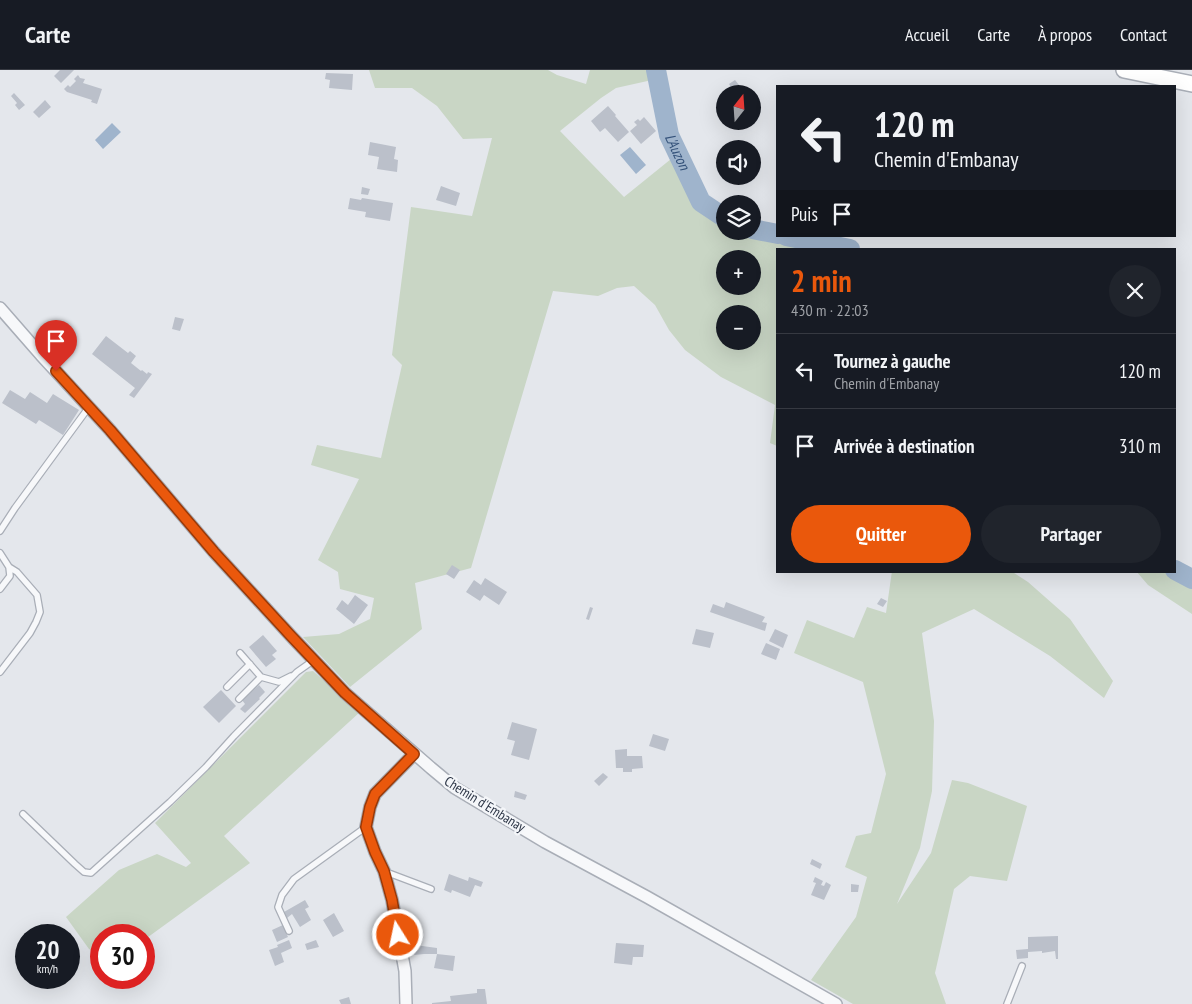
<!DOCTYPE html>
<html lang="fr">
<head>
<meta charset="utf-8">
<style>
	body { margin:0; font-family:"PT Sans Narrow",sans-serif; background:#20242c; color:#f1f3f6; height:100vh; display:flex; flex-direction:column; font-size:19px; white-space:nowrap }
	* { box-sizing:border-box; margin:0 }
	p { font-size:16px; color:#9ea1a6 }
	.icon { flex:none; width:28px; height:28px; fill:none; stroke:currentColor; stroke-width:2; stroke-linecap:round; stroke-linejoin:round }
	.map { position:relative; flex:1; overflow:hidden }
	.panel { position:absolute; left:776px; top:178px; width:400px; height:325px; display:flex; flex-direction:column; background:#171b24; border-radius:0px; box-shadow:0 5px 20px #0002 }
	.panel>* { flex:none }
	.guide { position:absolute; left:776px; top:15px; width:400px; height:152px; border-radius:0px; box-shadow:0 5px 20px #0002; background:#171b24; color:#f1f3f6; overflow:hidden }
	.needle { width:32px; rotate:17deg }
	.fabs { position:absolute; left:716px; top:15px; display:grid; gap:10px }
	.fabs a { display:grid; place-items:center; width:45px; height:45px; border-radius:50%; background:#171b24; box-shadow:0 5px 20px #0002; font-size:25px }
	.speed { position:absolute; left:15px; top:854px; display:flex; gap:10px; font-size:25px; font-weight:700; text-align:center }
	.speed>* { display:grid; place-content:center; width:65px; height:65px; border-radius:50%; background:#171b24; box-shadow:0 5px 20px #0002; line-height:1 }
	.speed small { font-size:12px; font-weight:400 }
	.speed .limit { border:8px solid #d22; background:#fff; color:#111 }
	.pin { position:absolute; display:grid; place-items:center; width:42px; height:42px; color:#fff; margin:-51px -21px; border-radius:50% 50% 50% 0; rotate:-45deg; box-shadow:0 0 5px #0007 }
	.pin .icon { rotate:45deg }
	.me { position:absolute; width:55px; margin:-28px; rotate:350deg; stroke-linejoin:round; filter:drop-shadow(0 0 4px #0008) }
	.turn { display:flex; align-items:center; gap:18px; height:105px; padding:0 15px; font-size:22px }
	.turn .icon { width:65px; height:65px; stroke-width:2.5 }
	.turn b { display:block; font-size:35px; line-height:42px }
	.then { display:flex; align-items:center; height:48px; padding:0 15px; background:#0003; gap:10px; font-size:19px }
	.round { display:grid; place-items:center; flex:none; width:52px; height:52px; border-radius:26px; background:#20242c }
	.head { display:flex; align-items:center; justify-content:space-between; height:85px; padding:0 15px }
	h1 { font-size:30px; font-weight:800; line-height:38px; color:#ea580c }
	.action { display:flex; gap:10px; margin-top:auto; padding:10px 15px }
	.action a { flex:1; height:58px; border-radius:30px; background:#ea580c; color:#fff; font-size:20px; font-weight:800; line-height:58px; text-align:center }
	.action a+a { background:#20242c; color:#f1f3f6 }
	ul { padding:0; list-style:none }
	li { display:flex; align-items:center; gap:15px; height:75px; padding:0 15px; border-top:1px solid #363941 }
	li div { flex:1 }
	li b { display:block; font-size:19px }
	li em { font-style:normal }
	header { display:flex; align-items:center; gap:30px; box-sizing:border-box; height:70px; padding:0 25px; background:#171b24; border-bottom:1px solid #363941 }
	header strong { font-size:24px }
	nav { display:flex; gap:28px; margin-inline-start:auto; font-size:18px }
	.map>svg:first-child { display:block }
	.green { fill:#c9d6c5; fill-rule:evenodd }
	.water { fill:#9fb4cc }
	.lines { fill:none; stroke-linecap:round; stroke-linejoin:round }
	.river { stroke:#9fb4cc; stroke-width:20 }
	.building { fill:#bbc0ca }
	.lane-casing { stroke:#a9aeb7; stroke-width:8 }
	.street-casing { stroke:#a9aeb7; stroke-width:14 }
	.secondary-casing { stroke:#a9aeb7; stroke-width:18 }
	.lane { stroke:#f7f8fa; stroke-width:5.5 }
	.street { stroke:#f7f8fa; stroke-width:11 }
	.secondary { stroke:#fff; stroke-width:15 }
	.route-casing { stroke:#983908; stroke-width:12 }
	.route { stroke:#ea580c; stroke-width:9 }
	.labels { text-anchor:middle; stroke-width:4.5; stroke-linejoin:round; paint-order:stroke }
	.street-label { font-size:14px; fill:#2b3445; stroke:#f4f6f9 }
	.water-label { font-size:15px; font-style:italic; fill:#34527a; stroke:#f4f6f9 }
</style>
</head>
<body>
<header>
<strong>Carte</strong>
<nav><a>Accueil</a><a>Carte</a><a>À propos</a><a>Contact</a></nav>
</header>
<div class="map">
<svg width="1192" height="934" viewBox="0 0 1192 934">
	<rect width="100%" height="100%" fill="#e4e7ec"/>
	<path class="green" d="M369,0h179l9,5 29,9 4,-14h61l1,2v8l-36,8 -15,10 -41,33 64,66 47,-38 27,48 27,17v7h14l87,18h-48l-1,197 -7,-3 5,-38 -54,-28 -36,-27 -16,-20 -14,-25 -21,-19 -17,2 -19,8 -45,-5 -82,277 -56,15 7,46 -72,58 -47,-50 36,-3 31,-15 4,-21 -34,-9 -2,-17 -20,-12 41,-81 -48,-14 6,-20 64,13 21,-93 -10,-10 19,-148 61,9 20,-78 -29,1 -26,-33 -25,-18h-37zM725,189h27v27h-27zM725,244h27v27h-27z
		M892,501h119l17,11 42,37 43,62 -9,17 -54,-42 -76,-47 -52,24 12,88 -2,70 -12,57 -23,56 34,-51 21,-73 16,3 59,23 -20,75 -37,-5 -16,13 -19,84 11,31h-93l-42,-24 45,-63 11,-40 -22,-10 11,-31 15,-3 15,-59 -23,-92 -69,-29 13,-33 47,18 13,-31 19,6z
		M1136,501h32l24,14v29l-44,-29z
		M313,601l47,41 -136,124 26,27 -106,77v-5h-43v20l-12,-6 -23,-32 53,-47 38,-16 29,13 5,-4 -36,-40 151,-151z"/>
	<path class="water" d="M112,53l9,9 -18,17 -8,-9z
		M630,77l16,18 -10,9 -16,-19z"/>
	<g class="lines">
		<g class="river">
			<path id="s1" d="M656,0l13,65 32,67 24,16"/>
			<path d="M752,159l26,5"/>
			<path d="M786,166l64,13"/>
			<path d="M1175,500l17,9"/>
		</g>
	</g>
	<path class="building" d="M60,0h14l-13,13 -7,-7z
		M326,3l27,1 -1,16 -23,-2 1,-8 -5,-1z
		M78,5l2,3 5,1 -2,4 19,6 -5,15 -6,-2 1,-2 -25,-8 -3,-3 4,-4 2,2 6,-6 -2,-2z
		M735,10l8,10 -2,1 1,3h-17v10l-6,-8 12,-9 -2,-3z
		M14,23l11,12 -6,5 -4,-5 2,-2 -6,-7z
		M45,30l6,7 -12,11 -6,-6z
		M608,36l8,9 -1,1 14,16 -11,10 -13,-14 -5,4 -9,-11z
		M644,47l12,14 -15,13 -11,-13 7,-6 -3,-3 4,-3 2,2z
		M370,72l26,5 -2,12 4,1 -1,12 -20,-3 2,-12 -11,-2z
		M441,116l19,7 -4,13 -20,-6z
		M362,117l8,2 -2,6 -7,-1z
		M350,128l11,2 1,-2 31,5 -3,18 -25,-4 1,-5 -18,-3z
		M175,247l9,2 -4,12 -8,-2z
		M106,266l22,17 2,-2 6,5 -5,7 10,8 1,-1 5,4 1,-2 4,2 -18,24 -5,-3 6,-7 -43,-34z
		M10,320l15,9 5,-7 17,11 6,-9 26,16 -16,25 -24,-15 -3,4 -34,-21z
		M452,495l8,5 -6,9 -8,-5z
		M485,508l22,14 -8,13 -15,-10 -4,6 -14,-9 8,-12 7,5z
		M355,525l13,10 -14,19 -18,-15 6,-9 6,5z
		M881,528l6,3 -4,6 -6,-3z
		M726,532l39,15 -3,5 5,1 -2,8 -55,-19 3,-8 11,4z
		M590,537l3,1 -4,12 -3,-1z
		M696,559l18,4 -4,15 -18,-4z
		M775,559l13,6 -5,13 -14,-7z
		M263,565l14,16 -5,4 4,4 -10,8 -17,-20z
		M766,573l14,6 -4,11 -15,-6z
		M259,615l6,7 -6,6 1,1 -15,14 -5,-4 5,-5 -3,-4z
		M221,620l15,16 -17,17 -16,-16z
		M512,652l25,7 -8,31 -18,-5 4,-14 -8,-2z
		M653,664l16,5 -4,12 -16,-5z
		M627,679v7h15l1,12 -11,1v3h-9v-4h-7l-1,-18z
		M603,703l5,4 -9,9 -5,-5z
		M515,721l12,4 -2,5 -11,-3z
		M812,789l10,5 -2,5 -10,-5z
		M449,804l19,7 1,-4 14,5 -2,5 -6,-2 -5,12 -18,-7 -1,3 -7,-3z
		M815,807l8,4 -2,4 3,1 2,-4 5,3 -7,15 -13,-5 5,-12 -3,-1z
		M851,814l8,1 -1,7h-7z
		M305,830l4,7 -4,2 6,11 -11,7 -8,-13 -5,4 -3,-6z
		M334,843l10,18 -11,6 -10,-17z
		M283,855l5,12 -11,5 -5,-12z
		M1058,866v23h-2l-1,-8 -13,2v-2l-14,1v6l-11,1 -1,-9 12,-1v-12z
		M289,870l3,8 -11,5 3,9 -9,4 -6,-16 9,-3 -1,-2z
		M316,870l3,7 -12,3 -2,-6z
		M616,873l28,2 -1,12h-10l-1,8 -18,-2z
		M415,875l22,3v6h-13l-10,1z
		M437,884l18,2 -2,15 -19,-3z
		M477,919h8l2,15h-55v-1l19,-2 -1,-5 27,-3z
		M349,927l2,7h-10l-2,-4z"/>
	<g class="lines">
		<defs>
			<path id="lane" d="M0,461l15,-23 74,-101
				M0,483l9,14 1,9 -10,13
				M240,583l21,24 18,5 12,-6
				M0,602l30,-39 6,-11 4,-10 -3,-17 -20,-23 -8,-5
				M227,617l23,-23
				M239,629l22,-22
				M23,744l52,50 9,8 7,1 79,-71 36,-35 28,-31 63,-64 17,-12
				M386,802l45,17
				M289,861l-11,-24 4,-12 12,-16 72,-52
				M1007,934l15,-38"/>
			<path id="street" d="M0,238l41,47 69,75 104,122 77,84 54,57 86,75 24,20 90,54 102,55 189,107
				M406,934l-1,-33 -13,-71 -8,-29 -9,-19 -9,-25 4,-20 5,-13 39,-40"/>
			<path id="secondary" d="M1124,0l68,14"/>
		</defs>
		<use href="#lane" class="lane-casing"/>
		<use href="#street" class="street-casing"/>
		<use href="#secondary" class="secondary-casing"/>
		<use href="#lane" class="lane"/>
		<use href="#street" class="street"/>
		<use href="#secondary" class="secondary"/>
	</g>
	<g class="lines">
		<defs>
			<path id="route" d="M56,301l54,59 104,122 77,84 54,57 69,61 -39,40 -5,13 -4,20 9,25 9,19 8,29 6,35"/>
		</defs>
		<use href="#route" class="route-casing"/>
		<use href="#route" class="route"/>
	</g>
	<g class="labels">
		<g class="street-label">
			<text transform="translate(485 734) rotate(32)" y="5">Chemin d'Embanay</text>
		</g>
		<g class="water-label">
			<text dy="5" stroke="none"><textPath href="#s1" startOffset="85">L'Auzon</textPath></text>
		</g>
	</g>
</svg>
<div class="fabs">
<a><svg class="needle" viewBox="-14 -14 28 28"><path d="M0-13l5 13h-10z" fill="#e53935"/><path d="M0 13l5-13h-10z" fill="#9ea1a6"/></svg></a>
<a><svg class="icon" aria-label="sound" viewBox="0 0 24 24"><path d="M4 9h4l5-4v14l-5-4H4zM17 9q2 3 0 6"/></svg></a>
<a><svg class="icon" aria-label="layers" viewBox="0 0 24 24"><path d="M12 4l9 5-9 5-9-5zM3 14l9 5 9-5"/></svg></a>
<a>+</a>
<a>−</a>
</div>
<div class="speed"><div>20<small>km/h</small></div><div class="limit">30</div></div>
<div class="pin" style="left:56px;top:301px;background:#d93025"><svg class="icon" aria-label="arrive" viewBox="0 0 24 24"><path d="M6 21V4h12l-3 4 3 4H6"/></svg></div>
<svg class="me" style="left:398px;top:865px" viewBox="-20 -20 40 40"><circle r="17" fill="#ea580c" stroke="#fff" stroke-width="3"/><path d="M0-11L8 9 0 5-8 9z" fill="#fff"/></svg>
<div class="guide">
<div class="turn"><svg class="icon" aria-label="left" viewBox="0 0 24 24"><path d="M17 20v-9H6M10 6l-5 5 5 5"/></svg><div><b>120 m</b>Chemin d'Embanay</div></div>
<div class="then">Puis<svg class="icon" aria-label="arrive" viewBox="0 0 24 24"><path d="M6 21V4h12l-3 4 3 4H6"/></svg></div>
</div>
<section class="panel">
<div class="head"><div><h1>2 min</h1><p>430 m · 22:03</p></div><a class="round"><svg class="icon" aria-label="close" viewBox="0 0 24 24"><path d="M6 6l12 12M18 6L6 18"/></svg></a></div>
<ul>
<li><svg class="icon" aria-label="left" viewBox="0 0 24 24"><path d="M17 20v-9H6M10 6l-5 5 5 5"/></svg><div><b>Tournez à gauche</b><p>Chemin d'Embanay</p></div><em>120 m</em></li>
<li><svg class="icon" aria-label="arrive" viewBox="0 0 24 24"><path d="M6 21V4h12l-3 4 3 4H6"/></svg><div><b>Arrivée à destination</b></div><em>310 m</em></li>
</ul>
<div class="action"><a>Quitter</a><a>Partager</a></div>
</section>
</div>
</body>
</html>
